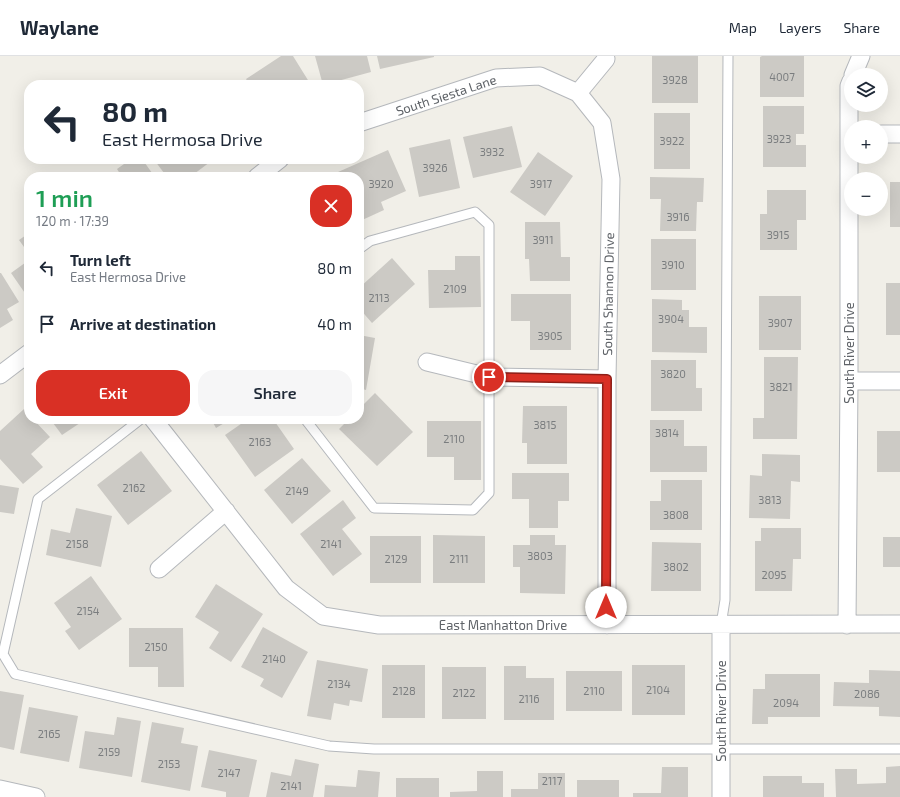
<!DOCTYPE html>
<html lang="en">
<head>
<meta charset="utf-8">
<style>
	body { margin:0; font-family:"Exo 2",sans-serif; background:#f6f6f7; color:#1f2937; height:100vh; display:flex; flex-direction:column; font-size:15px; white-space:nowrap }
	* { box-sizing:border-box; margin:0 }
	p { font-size:13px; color:#747a83 }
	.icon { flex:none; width:22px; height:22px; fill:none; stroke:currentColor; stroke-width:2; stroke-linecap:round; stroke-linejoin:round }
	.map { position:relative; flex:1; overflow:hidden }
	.details { position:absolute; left:24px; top:116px; width:340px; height:252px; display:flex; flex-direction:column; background:#fff; border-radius:16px; box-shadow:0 4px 16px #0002 }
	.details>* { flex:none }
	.guide { position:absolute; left:24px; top:24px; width:340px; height:84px; border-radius:16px; box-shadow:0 4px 16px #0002; background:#fff; color:#1f2937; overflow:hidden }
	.buttons { position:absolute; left:844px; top:12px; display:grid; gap:8px }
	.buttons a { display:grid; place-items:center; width:44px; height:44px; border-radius:50%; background:#fff; box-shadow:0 4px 16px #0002; font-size:20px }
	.pin { position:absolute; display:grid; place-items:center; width:34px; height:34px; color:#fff; margin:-17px; border:2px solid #fff; border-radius:50%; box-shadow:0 1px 4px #0007 }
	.me { position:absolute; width:44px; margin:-22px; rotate:0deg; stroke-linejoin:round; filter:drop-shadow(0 0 3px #0008) }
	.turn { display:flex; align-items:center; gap:14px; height:84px; padding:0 12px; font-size:18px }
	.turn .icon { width:52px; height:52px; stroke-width:2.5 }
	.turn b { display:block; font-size:28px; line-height:34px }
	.round { display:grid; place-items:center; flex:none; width:42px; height:42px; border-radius:16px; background:#f6f6f7 }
	.summary { display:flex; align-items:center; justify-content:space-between; height:68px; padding:0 12px }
	h1 { font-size:24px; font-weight:600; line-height:30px; color:#1e9e55 }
	.cta { display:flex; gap:8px; margin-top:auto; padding:8px 12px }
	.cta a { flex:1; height:46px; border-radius:16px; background:#d93025; color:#fff; font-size:16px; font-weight:600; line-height:46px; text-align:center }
	.cta a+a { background:#f6f6f7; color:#1f2937 }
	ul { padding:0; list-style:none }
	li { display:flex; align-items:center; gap:12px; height:56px; padding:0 12px }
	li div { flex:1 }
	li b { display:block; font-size:15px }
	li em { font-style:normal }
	header { display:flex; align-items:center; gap:24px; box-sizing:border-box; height:56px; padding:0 20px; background:#fff; border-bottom:1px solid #e0e1e3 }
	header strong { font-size:19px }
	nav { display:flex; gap:22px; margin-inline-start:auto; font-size:14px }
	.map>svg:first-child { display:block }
	.building { fill:#cccac5 }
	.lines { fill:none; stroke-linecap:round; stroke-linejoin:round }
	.service-casing { stroke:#b5b8bc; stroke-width:11 }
	.minor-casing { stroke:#b5b8bc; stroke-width:19 }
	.service { stroke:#fff; stroke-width:9 }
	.minor { stroke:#fff; stroke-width:17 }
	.route-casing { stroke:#8d1f18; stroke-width:10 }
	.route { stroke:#d93025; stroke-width:7 }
	.labels { text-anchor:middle; stroke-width:4; stroke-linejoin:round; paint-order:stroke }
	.number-label { font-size:11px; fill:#7a7d7f }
	.street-label { font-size:13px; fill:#5f6368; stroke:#fff }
</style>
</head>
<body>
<header>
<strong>Waylane</strong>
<nav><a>Map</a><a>Layers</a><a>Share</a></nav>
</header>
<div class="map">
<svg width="900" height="741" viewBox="0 0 900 741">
	<rect width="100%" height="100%" fill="#f1efe8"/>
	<path class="building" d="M281,0h12l18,29h-61l-4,-6z
		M315,0h52l4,16 -48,13z
		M377,0h57v1l-54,12z
		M652,0h46v47h-46z
		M762,0h42v41h-44v-40z
		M763,50h41v28h-8v11h10v22h-43z
		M654,57h36v56h-36z
		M512,70l10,41 -49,11 -10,-41z
		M450,83l10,49 -41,9 -10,-49z
		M388,94l18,41 -25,11 3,8 -24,11 -1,-44h-19l-2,-5z
		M538,96l35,24 -28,40 -35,-24z
		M131,103h11l13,18h-33l-5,-8z
		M157,103h57l-24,18h-23l-12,-16z
		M650,121l54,1 -1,24h-6l-1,29h-36l1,-32h-11z
		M890,126h10v45h-10z
		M767,134h39v30h-9v30h-37v-36h7z
		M525,166h35l1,35h9v24h-40l-1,-22h-4z
		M29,177v21l-10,-14z
		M651,183h45v51h-45z
		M455,200h25l1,51 -52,1 -1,-38h27z
		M392,202l23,26 -43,39 -13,-15v-20z
		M29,204v39l-18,-26z
		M0,217h1l18,29 -12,7 6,11 -13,8z
		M886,227h14v52h-14z
		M511,238h60v56h-41v-29h-19z
		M759,240h42v54h-42z
		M652,243l30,1v10h7v17h18v26l-55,-1z
		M359,279l16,3 -9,52 -7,-2z
		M764,301h34l-1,82h-44v-21h11z
		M651,304h45v28h6v23h-51z
		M375,337l38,39 -36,34 -38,-37 10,-10h10v-10z
		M523,350h44v58h-40v-21h-5z
		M24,353l5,6v4h4l17,18 -19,17 12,13 -20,17 -23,-25v-28z
		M50,363h36l-24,16z
		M211,363h20l-15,9z
		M248,363h25l21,30 -39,28 -30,-42z
		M650,364h34v26h23v26h-57z
		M427,365h54v59h-27v-23h-27z
		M877,375h23v41h-23z
		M141,395l31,40 -44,34 -31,-40z
		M762,398l38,1v27l-9,-1 -1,38 -41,-1 1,-43 12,1z
		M302,402l29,33 -39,33 -28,-34z
		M512,417h57v28h-11v27h-29v-29h-17z
		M661,424h41v50h-52v-29h11z
		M0,429l19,3 -5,26 -14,-2z
		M343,444l13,18 -14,11 20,25 -29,22 -33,-42z
		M76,452l36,8 -11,51 -55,-12 5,-26 19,4z
		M761,472h40v31h-8l-1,32h-37v-50h6z
		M433,479l52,1v47h-52z
		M530,479h25v10h11l-1,49 -45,-1v-26h-7v-22h17z
		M370,480h51v47h-51z
		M883,481h17v30h-17z
		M652,486l49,1v48h-50z
		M91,520l31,43 -43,31 -14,-19 6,-4 -17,-24z
		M216,528l47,30 -32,48 -22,-14 10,-16 -24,-15z
		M263,571l45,25 -26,46 -22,-12 4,-7 -23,-12z
		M129,572h54l1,59h-26v-20h-29z
		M317,604l51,9 -6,33 -12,-2 -1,6 -15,-3 -3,17 -24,-4z
		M382,609h43v53h-43z
		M632,609h53v50h-53z
		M504,610h22v12h28v42h-50z
		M442,611h44v52h-44z
		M869,614l31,1v46l-21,-1v-9l-46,-1 1,-24 35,1z
		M566,615h56v40h-56z
		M765,618h55v43h-52v7h-16l1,-35h12z
		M0,635l24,4 -10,55 -14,-3z
		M29,651l49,9 -9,46 -49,-9z
		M117,661l24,4 -9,56 -53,-9 6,-37 29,4z
		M152,666l32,6 -3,15 17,3 -8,45 -49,-9z
		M209,694l48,10 -8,37h-23v-5l-25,-5z
		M295,703l24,5 -6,33h-47l5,-25 20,4z
		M900,710v31h-64l-1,-28h22v15l29,-1v-16z
		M662,711h26v30h-55v-4h28z
		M358,714l22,2 -2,25h-54l1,-12 31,2z
		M477,715h26v26h-53v-5l27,-1z
		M538,717h27v24h-54v-8h27z
		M763,720h39v7h22v14h-61z
		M396,722h43v19h-43z
		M577,724h42v17h-42z"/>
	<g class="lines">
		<defs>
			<path id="service" d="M141,363l-103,80 -35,155 12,20 314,72 45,3h526
				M305,363l69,89 99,2 16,-17v-268l-14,-13 -105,29 -11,8
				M721,569l4,-25 3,-544"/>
			<path id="minor" d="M853,19l8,-19
				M578,37l28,-34
				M359,67l137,-45 44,-2 38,17 24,30 9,56 -4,200v246
				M881,78h19
				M257,121l23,-18
				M427,306l62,15 118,2
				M0,319l29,-22
				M849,325h51
				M153,363l133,169 37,28 56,9 521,-1
				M159,513l67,-58
				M721,569v172
				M847,569l2,-244v-295l2,-5
				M0,733l36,8"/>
		</defs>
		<use href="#service" class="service-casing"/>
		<use href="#minor" class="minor-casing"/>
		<use href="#service" class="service"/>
		<use href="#minor" class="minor"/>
	</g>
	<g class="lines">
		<defs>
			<path id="route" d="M489,321l118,2 -1,228"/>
		</defs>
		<use href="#route" class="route-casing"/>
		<use href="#route" class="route"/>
	</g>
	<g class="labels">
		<g class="number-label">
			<text x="782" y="25">4007</text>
			<text x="675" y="28">3928</text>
			<text x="779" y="87">3923</text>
			<text x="672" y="89">3922</text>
			<text x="492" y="100">3932</text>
			<text x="435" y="116">3926</text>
			<text x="381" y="132">3920</text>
			<text x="541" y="132">3917</text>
			<text x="678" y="165">3916</text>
			<text x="778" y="183">3915</text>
			<text x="543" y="188">3911</text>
			<text x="673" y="213">3910</text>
			<text x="455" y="237">2109</text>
			<text x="379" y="246">2113</text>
			<text x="671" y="267">3904</text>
			<text x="780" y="271">3907</text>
			<text x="550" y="284">3905</text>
			<text x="673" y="322">3820</text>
			<text x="781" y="335">3821</text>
			<text x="545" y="373">3815</text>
			<text x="667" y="381">3814</text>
			<text x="454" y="387">2110</text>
			<text x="260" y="390">2163</text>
			<text x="134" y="436">2162</text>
			<text x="297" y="439">2149</text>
			<text x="770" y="448">3813</text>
			<text x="676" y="463">3808</text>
			<text x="77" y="492">2158</text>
			<text x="331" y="492">2141</text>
			<text x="540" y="504">3803</text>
			<text x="396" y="507">2129</text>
			<text x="459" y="507">2111</text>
			<text x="676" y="515">3802</text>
			<text x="774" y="523">2095</text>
			<text x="88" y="559">2154</text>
			<text x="156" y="595">2150</text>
			<text x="274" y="607">2140</text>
			<text x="339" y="632">2134</text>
			<text x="658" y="638">2104</text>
			<text x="404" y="639">2128</text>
			<text x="594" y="639">2110</text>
			<text x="464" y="641">2122</text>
			<text x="867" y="642">2086</text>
			<text x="529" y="647">2116</text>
			<text x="786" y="651">2094</text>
			<text x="49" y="682">2165</text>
			<text x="109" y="700">2159</text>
			<text x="169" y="712">2153</text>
			<text x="229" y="721">2147</text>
			<text x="552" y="729">2117</text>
			<text x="291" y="734">2141</text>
		</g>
		<g class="street-label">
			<text transform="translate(446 39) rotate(-18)" y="5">South Siesta Lane</text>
			<text transform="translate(608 238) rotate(-89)" y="5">South Shannon Drive</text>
			<text transform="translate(849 297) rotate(-90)" y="5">South River Drive</text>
			<text x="503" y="574">East Manhatton Drive</text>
			<text transform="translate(721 655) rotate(-90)" y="5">South River Drive</text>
		</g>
	</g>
</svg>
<div class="buttons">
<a><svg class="icon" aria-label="layers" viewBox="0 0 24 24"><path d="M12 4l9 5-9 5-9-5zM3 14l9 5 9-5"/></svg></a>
<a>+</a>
<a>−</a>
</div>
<div class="pin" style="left:489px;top:321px;background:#d93025"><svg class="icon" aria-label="arrive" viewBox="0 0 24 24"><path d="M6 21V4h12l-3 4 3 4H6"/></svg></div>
<svg class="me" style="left:606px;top:551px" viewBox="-20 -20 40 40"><circle r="19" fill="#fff"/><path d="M0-13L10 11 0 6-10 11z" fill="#d93025"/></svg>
<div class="guide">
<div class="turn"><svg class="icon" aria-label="left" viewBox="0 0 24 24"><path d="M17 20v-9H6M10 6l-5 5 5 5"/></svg><div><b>80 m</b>East Hermosa Drive</div></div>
</div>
<section class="details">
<div class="summary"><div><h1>1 min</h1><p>120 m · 17:39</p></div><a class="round" style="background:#d93025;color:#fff"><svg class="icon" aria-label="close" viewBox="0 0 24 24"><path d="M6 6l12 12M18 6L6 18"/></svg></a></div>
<ul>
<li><svg class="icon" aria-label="left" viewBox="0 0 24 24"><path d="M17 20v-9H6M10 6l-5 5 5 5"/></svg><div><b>Turn left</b><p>East Hermosa Drive</p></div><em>80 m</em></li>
<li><svg class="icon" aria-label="arrive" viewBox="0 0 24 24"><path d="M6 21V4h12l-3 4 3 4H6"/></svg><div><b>Arrive at destination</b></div><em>40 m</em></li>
</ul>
<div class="cta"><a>Exit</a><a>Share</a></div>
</section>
</div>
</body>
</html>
